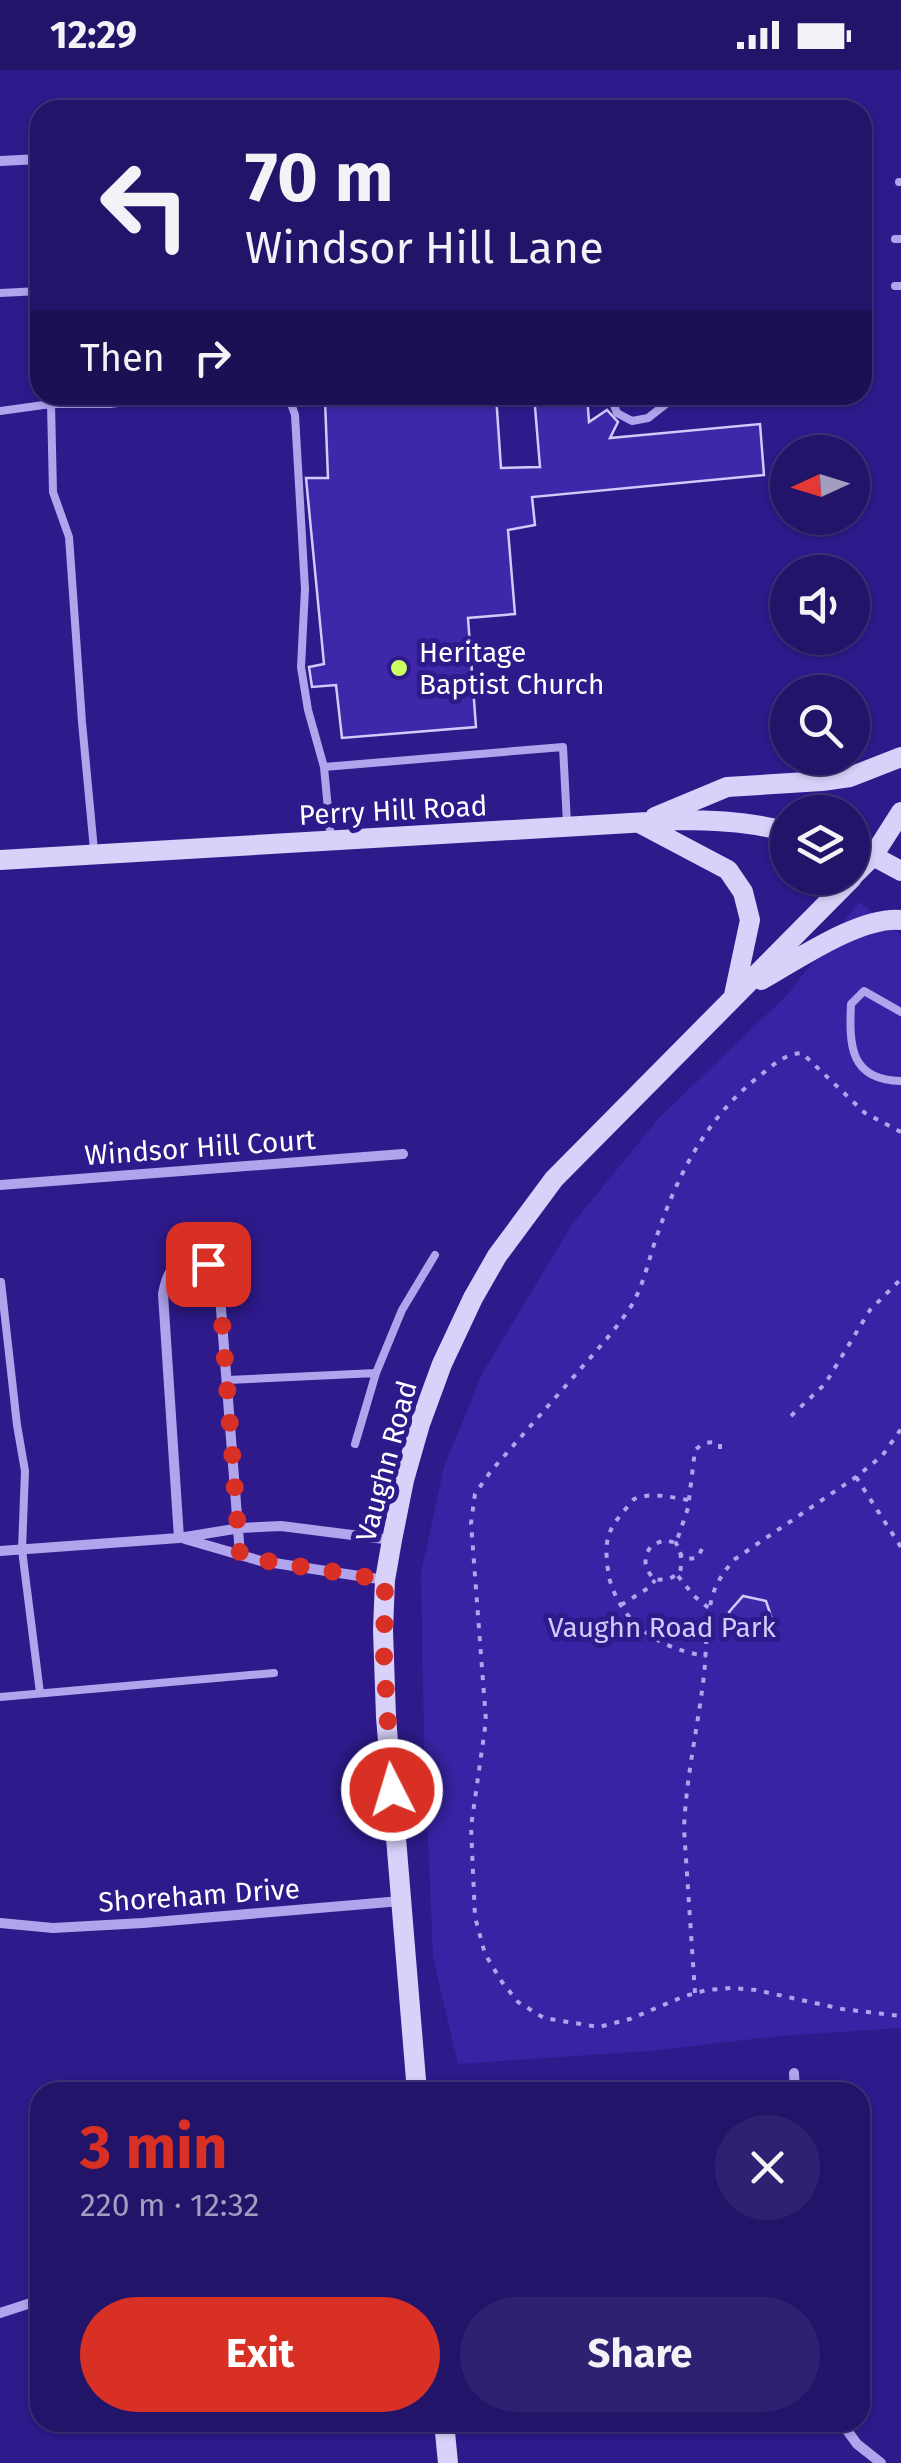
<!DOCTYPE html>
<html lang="en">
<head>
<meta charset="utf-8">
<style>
	body { margin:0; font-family:"Fira Sans",sans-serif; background:#2e2171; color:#f1f3f6; height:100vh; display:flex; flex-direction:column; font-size:38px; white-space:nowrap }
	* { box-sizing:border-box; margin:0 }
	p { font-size:32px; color:#a29ec0 }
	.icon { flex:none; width:55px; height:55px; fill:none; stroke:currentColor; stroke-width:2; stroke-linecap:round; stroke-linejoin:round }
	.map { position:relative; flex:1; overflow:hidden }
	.panel { position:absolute; left:30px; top:2012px; width:840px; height:350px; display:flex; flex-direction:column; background:#221468; border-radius:30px; box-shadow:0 2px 8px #0004,0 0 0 2px #3f337c }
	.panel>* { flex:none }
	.banner { position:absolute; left:30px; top:30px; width:842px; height:305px; border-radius:30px; box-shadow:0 2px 8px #0004,0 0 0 2px #3f337c; background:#221468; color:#f1f3f6; overflow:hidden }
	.needle { width:65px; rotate:266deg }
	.controls { position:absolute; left:770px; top:365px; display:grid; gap:20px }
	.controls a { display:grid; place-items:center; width:100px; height:100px; border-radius:50%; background:#221468; box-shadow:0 2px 8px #0004,0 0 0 2px #3f337c; font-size:50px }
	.pin { position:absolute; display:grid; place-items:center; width:85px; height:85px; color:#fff; margin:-42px; border-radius:20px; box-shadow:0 5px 15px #0006 }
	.me { position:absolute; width:110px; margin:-55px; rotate:355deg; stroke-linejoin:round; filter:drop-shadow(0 0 8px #0008) }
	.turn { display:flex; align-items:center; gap:35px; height:210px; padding:0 50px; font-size:45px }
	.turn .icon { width:130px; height:130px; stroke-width:2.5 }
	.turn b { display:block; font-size:70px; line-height:85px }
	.then { display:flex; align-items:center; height:95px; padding:0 50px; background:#0003; gap:20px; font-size:38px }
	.round { display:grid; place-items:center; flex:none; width:105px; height:105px; border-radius:52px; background:#2e2171 }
	.overview { display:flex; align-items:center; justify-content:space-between; height:170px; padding:0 50px }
	h1 { font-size:60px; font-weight:700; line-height:75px; color:#d93025 }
	.button { display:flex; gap:20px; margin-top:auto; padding:20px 50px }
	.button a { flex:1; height:115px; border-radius:60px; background:#d93025; color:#fff; font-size:40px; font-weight:700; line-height:115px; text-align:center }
	.button a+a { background:#2e2171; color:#f1f3f6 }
	.status { display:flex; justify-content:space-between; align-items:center; height:70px; padding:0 50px; background:#221468; direction:ltr }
	.status svg { height:28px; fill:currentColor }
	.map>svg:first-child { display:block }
	.green { fill:#3723a4 }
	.building { fill:#3e28a9; stroke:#d1cafa; stroke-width:2.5 }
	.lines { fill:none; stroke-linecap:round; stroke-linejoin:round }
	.path { stroke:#b0a4ed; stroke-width:4; stroke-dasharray:5 8; stroke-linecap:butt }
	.lane { stroke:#b0a4ed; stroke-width:8 }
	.street { stroke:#b0a4ed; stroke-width:10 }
	.secondary { stroke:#d8d1fa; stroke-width:20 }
	.route { stroke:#d93025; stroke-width:18; stroke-dasharray:0 32.4 }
	.poi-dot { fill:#ccff60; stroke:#2e1a8b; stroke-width:4 }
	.labels { text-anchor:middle; stroke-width:10; stroke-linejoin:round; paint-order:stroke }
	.poi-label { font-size:28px; fill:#fff; stroke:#2e1a8b; text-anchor:start }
	.street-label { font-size:28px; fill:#fff; stroke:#2e1a8b }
	.park-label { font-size:28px; fill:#d1cafa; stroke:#2e1a8b }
</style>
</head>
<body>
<div class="status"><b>12:29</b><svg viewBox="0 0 49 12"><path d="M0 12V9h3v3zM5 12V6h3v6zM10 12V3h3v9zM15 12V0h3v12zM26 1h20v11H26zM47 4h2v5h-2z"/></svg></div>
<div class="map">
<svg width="901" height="2393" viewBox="0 0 901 2393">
	<rect width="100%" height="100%" fill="#2e1a8b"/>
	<path class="green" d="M859,832l42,33v1093l-121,8 -131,15 -191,13 -25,-106 -9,-216 -3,-169 23,-106 38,-93 91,-151 86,-105 129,-124z"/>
	<path class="building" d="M355,325h141l5,73 39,-1 -6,-72h53l2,27 18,-12 11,12 -8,16 150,-14 4,51 -232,22 3,28 -27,5 7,84 -47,4 8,109 -134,11 -6,-53 -24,2 -3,-20 15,-3 -18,-186h22l-3,-78z
		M743,1526l23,5 7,21 -16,17 -22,-5 -6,-22z"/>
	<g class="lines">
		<path class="path" d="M901,1062l-36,-19 -63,-60c-19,1 -31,14 -45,25 -49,39 -78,94 -98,152 -10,26 -14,54 -29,78 -16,24 -35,44 -53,65 -29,33 -57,65 -86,98l-16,23 -4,29 15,198 -15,106 4,90 10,37 17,28 16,20 26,16 55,9 31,-8 55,-23 22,-6 24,-2 25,2 86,19 59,7
			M791,1346l34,-32 45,-74 31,-31
			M856,1407l45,70
			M688,1430c-17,-3 -37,-8 -54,-1 -9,11 -23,25 -26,39 -3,11 -1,27 1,39 12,47 51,72 97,79
			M702,1479l-5,9 -11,1 -4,-2 -6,-14c6,11 6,18 4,30l-11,6 -14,1c-11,-11 -13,-22 -3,-35l13,-5 11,3 12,-35 7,-58c8,-7 15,-10 25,-6v12
			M678,1506l16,20 16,13
			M621,1535l29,-18 5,-7
			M695,1923l-11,-164c2,-52 14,-102 20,-154 3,-28 1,-57 10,-84 5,-13 12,-22 21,-32l121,-82 26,-21 19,-27"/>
		<path class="lane" d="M899,112h2
			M895,169h6
			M895,216h6
			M0,223l40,-2
			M288,325l7,20 10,174 -4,78 7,43 16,57 7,74
			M610,325l7,18 15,8 16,-3 23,-18 56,-5
			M51,334h59l66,-9
			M0,341l51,-7 2,88 16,45 13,185 12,128
			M324,697l239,-20 4,76
			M901,942l-37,-21 -13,13c-2,42 -1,76 50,77
			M1,1212l16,143 8,46 -3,79 18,143
			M227,1310l149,-7
			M355,1374l21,-71 26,-63 33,-55
			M0,1627l274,-24"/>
		<path class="street" d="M0,91l40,-2
			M0,1115l403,-31
			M179,1468l-16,-244c4,-23 10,-31 32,-37l14,7 10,19 21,272
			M185,1469l76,22 124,19
			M0,1481l179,-13 61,-10 41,-2 111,14
			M0,1853l53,5 90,-5 258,-22
			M794,2003l1,19
			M0,2243l40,-13
			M841,2352l16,22 24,19"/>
		<path class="secondary" d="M655,747l72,-30 95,-6 28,-4 51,-20
			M641,754l87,46 15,22 7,28 -16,75
			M852,780l21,6 28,15
			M0,790l681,-40c35,0 72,2 107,12
			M852,807l21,-21 28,-44
			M761,910c36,-20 99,-64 140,-60
			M417,2022l-31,-375 -3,-87 2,-50 7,-40 12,-60 16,-56 22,-60 31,-66 24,-42 57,-77 298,-301
			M444,2352l4,41"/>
	</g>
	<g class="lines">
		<path class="route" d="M208,1194l11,19 21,272 21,5 124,20 -1,79 8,131"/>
	</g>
	<circle class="poi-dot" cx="399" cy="598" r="10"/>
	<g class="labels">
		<g class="poi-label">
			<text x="419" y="592">Heritage<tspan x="419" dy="32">Baptist Church</tspan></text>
		</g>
		<g class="street-label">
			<text transform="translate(393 740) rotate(-3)" y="10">Perry Hill Road</text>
			<text transform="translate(200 1077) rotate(-4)" y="10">Windsor Hill Court</text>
			<text transform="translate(386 1391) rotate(-75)" y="10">Vaughn Road</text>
			<text transform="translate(199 1825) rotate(-4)" y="10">Shoreham Drive</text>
		</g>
		<g class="park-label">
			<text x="662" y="1567">Vaughn Road Park</text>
		</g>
	</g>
</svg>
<div class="controls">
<a><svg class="needle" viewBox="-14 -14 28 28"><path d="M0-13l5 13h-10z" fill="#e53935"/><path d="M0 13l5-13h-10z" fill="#a29ec0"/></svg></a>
<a><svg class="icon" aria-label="sound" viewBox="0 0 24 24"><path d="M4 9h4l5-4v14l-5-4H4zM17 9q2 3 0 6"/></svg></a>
<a><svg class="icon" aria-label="search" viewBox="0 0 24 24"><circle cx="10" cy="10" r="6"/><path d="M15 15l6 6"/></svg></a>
<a><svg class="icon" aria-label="layers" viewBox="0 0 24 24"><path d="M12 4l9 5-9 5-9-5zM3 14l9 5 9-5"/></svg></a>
</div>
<div class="pin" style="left:208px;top:1194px;background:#d93025"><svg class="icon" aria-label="arrive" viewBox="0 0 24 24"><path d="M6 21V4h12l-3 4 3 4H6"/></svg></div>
<svg class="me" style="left:392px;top:1720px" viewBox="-20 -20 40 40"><circle r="17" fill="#d93025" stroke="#fff" stroke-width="3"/><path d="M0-11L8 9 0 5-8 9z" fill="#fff"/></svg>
<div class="banner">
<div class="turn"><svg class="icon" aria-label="left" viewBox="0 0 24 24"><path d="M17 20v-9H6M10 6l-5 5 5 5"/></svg><div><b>70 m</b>Windsor Hill Lane</div></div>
<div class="then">Then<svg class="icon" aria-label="right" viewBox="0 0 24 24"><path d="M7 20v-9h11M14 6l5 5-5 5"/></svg></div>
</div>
<section class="panel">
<div class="overview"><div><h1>3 min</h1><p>220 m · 12:32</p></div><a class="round"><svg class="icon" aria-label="close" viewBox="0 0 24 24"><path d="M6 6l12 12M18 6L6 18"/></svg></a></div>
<div class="button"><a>Exit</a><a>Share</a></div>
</section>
</div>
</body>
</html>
